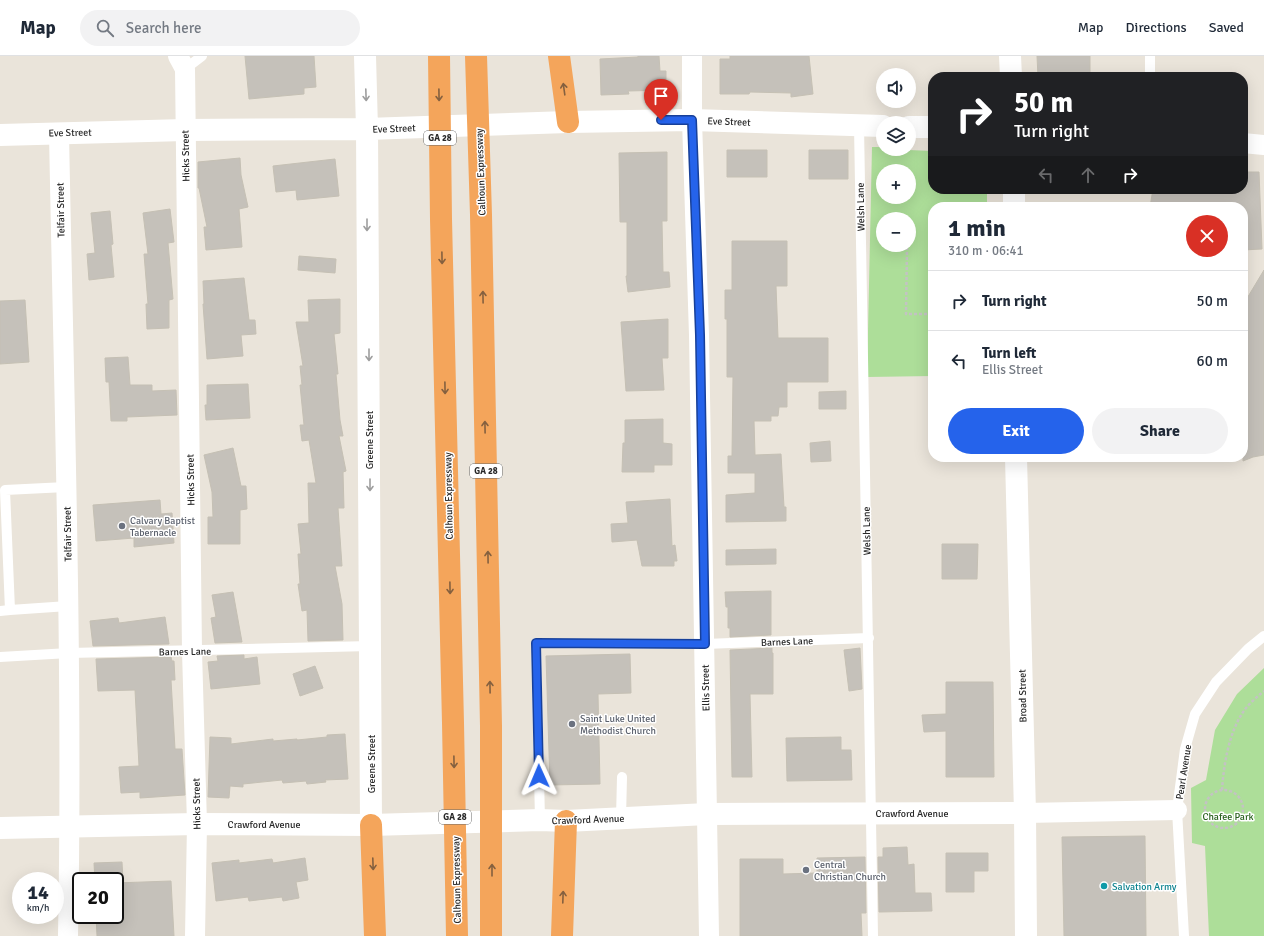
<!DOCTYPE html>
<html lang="en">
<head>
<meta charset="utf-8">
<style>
	body { margin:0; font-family:Signika,sans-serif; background:#f2f2f3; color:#1f2937; height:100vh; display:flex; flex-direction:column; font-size:15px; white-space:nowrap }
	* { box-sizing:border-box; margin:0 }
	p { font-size:13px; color:#747a83 }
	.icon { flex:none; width:22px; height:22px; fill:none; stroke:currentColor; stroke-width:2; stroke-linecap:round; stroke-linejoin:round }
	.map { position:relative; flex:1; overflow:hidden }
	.details { position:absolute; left:928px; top:146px; width:320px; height:260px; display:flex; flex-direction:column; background:#fff; border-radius:16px; box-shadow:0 4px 16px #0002 }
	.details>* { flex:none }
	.top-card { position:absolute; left:928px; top:16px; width:320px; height:122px; border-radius:16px; box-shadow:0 4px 16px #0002; background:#202124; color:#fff; overflow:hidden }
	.fabs { position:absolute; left:876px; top:12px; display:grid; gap:8px }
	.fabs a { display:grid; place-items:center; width:40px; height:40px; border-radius:50%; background:#fff; box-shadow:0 4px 16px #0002; font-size:20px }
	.speed { position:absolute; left:12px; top:816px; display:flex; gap:8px; font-size:20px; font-weight:700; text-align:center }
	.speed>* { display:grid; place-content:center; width:52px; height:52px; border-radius:50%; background:#fff; box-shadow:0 4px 16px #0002; line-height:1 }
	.speed small { font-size:10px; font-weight:400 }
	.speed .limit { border:2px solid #111; border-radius:6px; background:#fff; color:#111 }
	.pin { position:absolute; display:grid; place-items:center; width:34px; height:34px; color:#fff; margin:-41px -17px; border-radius:50% 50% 50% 0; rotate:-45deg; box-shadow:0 0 4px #0007 }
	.pin .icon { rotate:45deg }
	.me { position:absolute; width:44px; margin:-22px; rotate:359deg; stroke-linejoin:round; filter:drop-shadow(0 0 3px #0008) }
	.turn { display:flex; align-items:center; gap:14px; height:84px; padding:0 20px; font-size:18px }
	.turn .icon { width:52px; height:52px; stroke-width:2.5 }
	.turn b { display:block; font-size:28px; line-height:34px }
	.lanes { display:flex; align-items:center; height:38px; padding:0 20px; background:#0003; justify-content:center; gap:20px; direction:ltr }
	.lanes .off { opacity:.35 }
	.round { display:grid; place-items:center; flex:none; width:42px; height:42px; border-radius:21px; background:#f2f2f3 }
	.head { display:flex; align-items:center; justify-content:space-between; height:68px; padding:0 20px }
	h1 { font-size:24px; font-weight:800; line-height:30px }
	.cta { display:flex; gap:8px; margin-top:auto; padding:8px 20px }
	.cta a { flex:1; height:46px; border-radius:24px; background:#2563eb; color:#fff; font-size:16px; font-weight:800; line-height:46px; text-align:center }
	.cta a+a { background:#f2f2f3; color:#1f2937 }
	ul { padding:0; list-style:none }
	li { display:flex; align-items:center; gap:12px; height:60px; padding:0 20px; border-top:1px solid #e0e1e3 }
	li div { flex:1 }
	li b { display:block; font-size:15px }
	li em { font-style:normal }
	header { display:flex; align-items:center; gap:24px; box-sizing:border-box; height:56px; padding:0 20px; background:#fff; border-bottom:1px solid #e0e1e3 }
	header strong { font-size:19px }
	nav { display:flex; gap:22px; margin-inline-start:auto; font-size:14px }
	.search { width:280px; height:36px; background:#f2f2f3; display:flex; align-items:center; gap:10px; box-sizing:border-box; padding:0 14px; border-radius:22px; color:#747a83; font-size:15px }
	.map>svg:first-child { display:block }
	.green { fill:#adde99; fill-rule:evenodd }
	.building { fill:#c5c1ba; stroke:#c5c0b4 }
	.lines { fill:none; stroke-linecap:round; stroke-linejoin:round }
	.path { stroke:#c3c3c3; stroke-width:2.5; stroke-dasharray:3 2; stroke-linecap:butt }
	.service { stroke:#fff; stroke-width:10 }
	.minor { stroke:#fff; stroke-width:20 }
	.tertiary { stroke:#fff; stroke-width:22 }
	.secondary { stroke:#fff; stroke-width:22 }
	.motorway { stroke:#f4a55b; stroke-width:22 }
	.oneway { stroke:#84603f }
	.oneway2 { stroke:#9e9e9e }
	.route-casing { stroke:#184099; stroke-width:10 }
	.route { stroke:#2563eb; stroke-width:7 }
	.worship-dot { fill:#6b7280; stroke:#fff; stroke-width:1.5 }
	.culture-dot { fill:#0f9aa8; stroke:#fff; stroke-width:1.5 }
	.labels { text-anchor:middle; stroke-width:3; stroke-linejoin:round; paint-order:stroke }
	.shield { fill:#fff; stroke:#686868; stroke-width:1 }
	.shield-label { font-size:9px; font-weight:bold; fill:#282828 }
	.street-label { font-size:10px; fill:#282828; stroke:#fff }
	.worship-label { font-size:10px; fill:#5b616d; stroke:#fff; text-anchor:start }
	.park-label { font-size:10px; fill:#28601d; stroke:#fff }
	.culture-label { font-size:10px; fill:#0d838f; stroke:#fff; text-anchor:start }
</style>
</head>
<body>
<header>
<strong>Map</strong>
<div class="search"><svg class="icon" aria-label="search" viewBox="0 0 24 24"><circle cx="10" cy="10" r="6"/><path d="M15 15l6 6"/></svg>Search here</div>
<nav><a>Map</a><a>Directions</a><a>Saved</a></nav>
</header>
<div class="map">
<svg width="1264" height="880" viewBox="0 0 1264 880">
	<rect width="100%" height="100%" fill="#eae4da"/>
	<path class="green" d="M872,91h11v2l50,2v38h54v18h-54v169l-66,1zM883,115h26v26h-26zM883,163h26v26h-26z
		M1264,612v268h-55l-4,-90 -13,-3 -1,-55 15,-8 9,-50 22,-36z"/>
	<path class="building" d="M245,0h69l2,31 -12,1v6l-55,5z
		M638,0h21l1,15h6v19l-38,1 1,3 -28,1 -1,-36 38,-2z
		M730,0h79l4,38 -22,3v-4l-41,-1 -1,2h-29v-35h10z
		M1037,0h53v21h-52z
		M727,94h40v27h-40z
		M809,94h39v29h-39z
		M667,96v69h-5l1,51h6l1,15 -42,5 -2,-16h1v-54h-7l-1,-69z
		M240,102l1,17 7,32 -9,2 3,38 -36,3 -2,-23h3l-8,-39h-1v-26z
		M335,103l4,37 -42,4 -1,-10 -20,2 -3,-26z
		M1243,116h16l3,77 -19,1v-43h-93l3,-18h90z
		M170,153l4,33 -6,1 5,56 -4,1v28l-22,1 -1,-25h2l-4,-50h4l-5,-41z
		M110,155l3,33 -2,1 3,32 -25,3 -2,-26 8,-1 -4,-40z
		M732,185h55v45h-11l2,52h50v44h-41v25h-8l-1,9h-7v5h-17l1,34 26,-1 3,53h2v14l-60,1v-27l29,-2v-20h-27v-17h4l1,-79h-6v-58h-2v-29h7z
		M299,200l37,3 -1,14 -37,-3z
		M1264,214v185l-11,2 -10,4v-156z
		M244,222l5,42h6l1,14 -15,1 2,21 -36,3 -4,-55h1l-1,-23z
		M340,243v34l-6,1 4,40h-2l4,46 3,16h-4l7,35 -3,1 1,36h-6l4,58h-7l7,38 1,36 -35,1 -1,-31 -5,1 -4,-27h2l-2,-30h3l-3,-30 11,-1 -1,-40h8l-7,-43 -7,1 -2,-16h4l-4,-40h2l-2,-19h3l-7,-44h13l-1,-22z
		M25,244l4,62 -29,2v-63z
		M668,263v39h-6l2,32 -38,1 -5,-69z
		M128,301l2,28h22v6l24,-1 1,25 -50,2v4h-16l-2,-39h-3l-1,-24z
		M248,328l2,34 -44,2 -1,-15h2v-20z
		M846,335v18h-27v-17z
		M663,363v24l9,1v21h-18v7h-32l1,-29h2v-23z
		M830,385l1,20 -20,1 -1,-19z
		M233,392l8,38h5l1,23 -7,1v34h-32v-27h5l-1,-25 -8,-37z
		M670,443l2,47 3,-1 2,16h-3v5h-32l-5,-26 -25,2 -1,-18 17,-1 -2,-21z
		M160,444l1,14 11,-1 2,30 -40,4v-9l-38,3 -3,-36z
		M942,488h36l-1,35h-35z
		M776,493v15l-50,1v-15z
		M771,535v44l-41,2v-9h-2v-21h-2l-1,-15z
		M233,536l9,50 -27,1 -4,-25 5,-1 -4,-22z
		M165,561l4,27 -76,2 -3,-25 28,-3 1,5z
		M772,592v5h1v41h-23l2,83h-20l-2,-127z
		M860,592l2,41 -13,2 -5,-41z
		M630,598l1,39 -33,1 2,90 -50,1 -4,-129z
		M244,599v4l13,-2 3,27 -49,5 -3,-27 10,-1 -1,-5z
		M171,601l1,4h2l1,19h-4l4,69h7l3,46 -45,3v-6l-19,1 -2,-26 20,-1 -4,-76 -37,1 -2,-32z
		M315,610l8,22 -23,8 -7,-22z
		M946,626h47l1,95h-48v-46l-22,1 -2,-17 24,-1z
		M345,678l3,45 -23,1 1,2 -19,2 -1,-3 -23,2 -1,-3 -39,4v3l-13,-1 -1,12 -21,-1 2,-60 21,1v6l42,-5v2l24,-2v1l30,-3v-2z
		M841,681v13h10l1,30 -65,1 -1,-43z
		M1145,780l1,100h-82l-2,-99z
		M907,791l1,18 6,-1 1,29h16l1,18 -53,1 -1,-55h5v-9z
		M946,797h42v18h-14v21h-28z
		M865,801l1,56h-5l1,23h-122v-77h43v15l34,-1v-15z
		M305,802l3,22 -12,2 3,16 -16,3 -1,-4 -33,4 -1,-4 -32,4 -4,-38 27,-3v3l33,-4 1,4z
		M122,806l1,19h-28l-1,-18z
		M171,825l3,55h-77l-1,-21h19v-32z"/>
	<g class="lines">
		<path class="path" d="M907,191l-1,67h27
			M1222,734c2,-27 7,-60 24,-82 5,-6 12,-12 18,-17
			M1205 753a19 19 0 1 1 38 0a19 19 0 1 1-38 0Z"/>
		<path class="service" d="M185,13l17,-13
			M1150,21v-21
			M859,70l14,810
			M10,554l58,-4
			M0,555l10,-1 -5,-120 61,-3
			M0,601l69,-4 302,-7
			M621,762l1,-41
			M540,764l-4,-177 169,1 164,-6
			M1184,880l-7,-126 8,-61 10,-35 21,-32 32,-33 16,-13"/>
		<path class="minor" d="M178,0l7,13 7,582 5,173 -2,112
			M692,0v64l7,215 10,601
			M59,77c5,267 14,535 9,803
			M1243,87l21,2
			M1025,757l152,-3"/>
		<path class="tertiary" d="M365,0l2,73 4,696
			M909,71h24
			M0,79l185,-5 182,-1 201,-7 124,-2 191,6
			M0,772l197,-4 174,1 169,-5 26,1 141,-7 318,-1"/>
		<path class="secondary" d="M1010,0l1,21
			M1014,133v18
			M1016,401l9,356 1,123"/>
		<path class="motorway" d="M439,0l2,163 12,504 4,213
			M476,0l5,159 10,511v210
			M559,0l9,66
			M371,769l4,111
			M562,880l4,-115"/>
	</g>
	<defs><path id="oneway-shaft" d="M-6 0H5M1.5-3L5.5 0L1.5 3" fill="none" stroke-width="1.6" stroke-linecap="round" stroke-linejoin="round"/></defs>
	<g class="oneway">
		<use href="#oneway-shaft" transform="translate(564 33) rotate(-98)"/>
		<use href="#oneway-shaft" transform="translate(439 39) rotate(89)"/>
		<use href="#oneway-shaft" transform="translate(442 202) rotate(89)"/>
		<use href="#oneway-shaft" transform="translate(483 241) rotate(-91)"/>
		<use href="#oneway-shaft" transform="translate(445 332) rotate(89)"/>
		<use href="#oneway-shaft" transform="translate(485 371) rotate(-91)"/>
		<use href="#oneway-shaft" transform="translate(488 501) rotate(-91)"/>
		<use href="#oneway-shaft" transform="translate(450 532) rotate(89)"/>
		<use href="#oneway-shaft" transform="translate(490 631) rotate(-91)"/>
		<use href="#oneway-shaft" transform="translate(454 706) rotate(89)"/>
		<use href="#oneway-shaft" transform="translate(373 808) rotate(88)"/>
		<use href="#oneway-shaft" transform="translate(492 814) rotate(-90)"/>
		<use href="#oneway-shaft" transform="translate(563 841) rotate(-88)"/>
	</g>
	<g class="oneway2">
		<use href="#oneway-shaft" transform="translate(366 39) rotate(88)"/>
		<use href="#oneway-shaft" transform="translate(367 169) rotate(90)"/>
		<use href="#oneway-shaft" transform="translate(369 299) rotate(90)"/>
		<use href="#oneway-shaft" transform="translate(370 429) rotate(90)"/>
	</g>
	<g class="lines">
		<defs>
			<path id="route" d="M539,720l-3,-133 169,1 -5,-309 -8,-215h-31"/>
		</defs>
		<use href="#route" class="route-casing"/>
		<use href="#route" class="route"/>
	</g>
	<g class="worship-dot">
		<circle cx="122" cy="470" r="4"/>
		<circle cx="572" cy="668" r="4"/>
		<circle cx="806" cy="814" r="4"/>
	</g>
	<circle class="culture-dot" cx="1104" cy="830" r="4"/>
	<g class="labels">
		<g class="shield">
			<rect x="424" y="75" width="32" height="14" rx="3"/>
			<rect x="470" y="408" width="32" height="14" rx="3"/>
			<rect x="439" y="754" width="32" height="14" rx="3"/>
		</g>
		<g class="shield-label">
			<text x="440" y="85">GA 28</text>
			<text x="486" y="418">GA 28</text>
			<text x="455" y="764">GA 28</text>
		</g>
		<g class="street-label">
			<text transform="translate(729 65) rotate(2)" y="4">Eve Street</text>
			<text transform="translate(394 72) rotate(-2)" y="4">Eve Street</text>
			<text transform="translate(70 76) rotate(-1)" y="4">Eve Street</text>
			<text transform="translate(185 100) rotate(-91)" y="4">Hicks Street</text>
			<text transform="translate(480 116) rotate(-92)" y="4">Calhoun Expressway</text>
			<text transform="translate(860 151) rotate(-91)" y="4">Welsh Lane</text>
			<text transform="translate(60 154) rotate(-91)" y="4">Telfair Street</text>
			<text transform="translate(369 384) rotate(-90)" y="4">Greene Street</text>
			<text transform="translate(190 424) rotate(-91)" y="4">Hicks Street</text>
			<text transform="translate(448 440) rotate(-91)" y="4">Calhoun Expressway</text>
			<text transform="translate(866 475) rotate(-91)" y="4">Welsh Lane</text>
			<text transform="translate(67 478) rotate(-91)" y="4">Telfair Street</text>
			<text transform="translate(787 585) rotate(-2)" y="4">Barnes Lane</text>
			<text transform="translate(185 595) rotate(-1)" y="4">Barnes Lane</text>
			<text transform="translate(705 632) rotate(-91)" y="4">Ellis Street</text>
			<text transform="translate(1022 640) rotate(-91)" y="4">Broad Street</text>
			<text transform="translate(371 708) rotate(-90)" y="4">Greene Street</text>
			<text transform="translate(1183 716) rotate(-81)" y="4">Pearl Avenue</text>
			<text transform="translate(196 748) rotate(-91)" y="4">Hicks Street</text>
			<text x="912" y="761">Crawford Avenue</text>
			<text transform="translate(588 763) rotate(-2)" y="4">Crawford Avenue</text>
			<text x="264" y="772">Crawford Avenue</text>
			<text transform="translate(456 824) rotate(-91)" y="4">Calhoun Expressway</text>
		</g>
		<g class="worship-label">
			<text x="130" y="468">Calvary Baptist<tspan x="130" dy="12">Tabernacle</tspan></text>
			<text x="580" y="666">Saint Luke United<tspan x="580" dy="12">Methodist Church</tspan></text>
			<text x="814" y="812">Central<tspan x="814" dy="12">Christian Church</tspan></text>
		</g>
		<g class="park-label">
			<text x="1228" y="764">Chafee Park</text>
		</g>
		<g class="culture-label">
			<text x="1112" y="834">Salvation Army</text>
		</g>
	</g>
</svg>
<div class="fabs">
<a><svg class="icon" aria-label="sound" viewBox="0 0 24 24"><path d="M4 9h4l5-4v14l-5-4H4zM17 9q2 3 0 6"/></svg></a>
<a><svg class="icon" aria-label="layers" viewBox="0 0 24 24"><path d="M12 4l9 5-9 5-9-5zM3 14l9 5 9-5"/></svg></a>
<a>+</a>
<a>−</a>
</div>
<div class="speed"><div>14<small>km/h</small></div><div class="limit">20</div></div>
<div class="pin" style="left:661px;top:64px;background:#d93025"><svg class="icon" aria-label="arrive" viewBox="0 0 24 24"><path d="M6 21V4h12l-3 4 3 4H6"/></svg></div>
<svg class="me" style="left:539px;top:720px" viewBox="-20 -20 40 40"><path d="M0-17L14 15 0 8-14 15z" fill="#2563eb" stroke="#fff" stroke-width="4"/></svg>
<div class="top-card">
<div class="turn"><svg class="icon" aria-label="right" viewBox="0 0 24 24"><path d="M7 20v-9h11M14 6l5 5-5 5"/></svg><div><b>50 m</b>Turn right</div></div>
<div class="lanes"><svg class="icon off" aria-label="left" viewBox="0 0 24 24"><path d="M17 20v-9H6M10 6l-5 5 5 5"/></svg><svg class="icon off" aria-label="ahead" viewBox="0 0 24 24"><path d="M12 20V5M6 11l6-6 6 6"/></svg><svg class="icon" aria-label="right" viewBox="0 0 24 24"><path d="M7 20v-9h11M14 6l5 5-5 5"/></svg></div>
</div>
<section class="details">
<div class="head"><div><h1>1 min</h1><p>310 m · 06:41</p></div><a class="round" style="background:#d93025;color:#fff"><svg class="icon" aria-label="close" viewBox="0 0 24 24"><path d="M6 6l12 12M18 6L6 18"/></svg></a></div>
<ul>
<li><svg class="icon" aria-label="right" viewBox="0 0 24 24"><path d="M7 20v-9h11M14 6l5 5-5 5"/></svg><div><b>Turn right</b></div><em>50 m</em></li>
<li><svg class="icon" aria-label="left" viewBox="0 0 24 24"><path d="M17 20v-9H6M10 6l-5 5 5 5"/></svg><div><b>Turn left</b><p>Ellis Street</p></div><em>60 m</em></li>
</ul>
<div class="cta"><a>Exit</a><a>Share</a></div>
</section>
</div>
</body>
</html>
